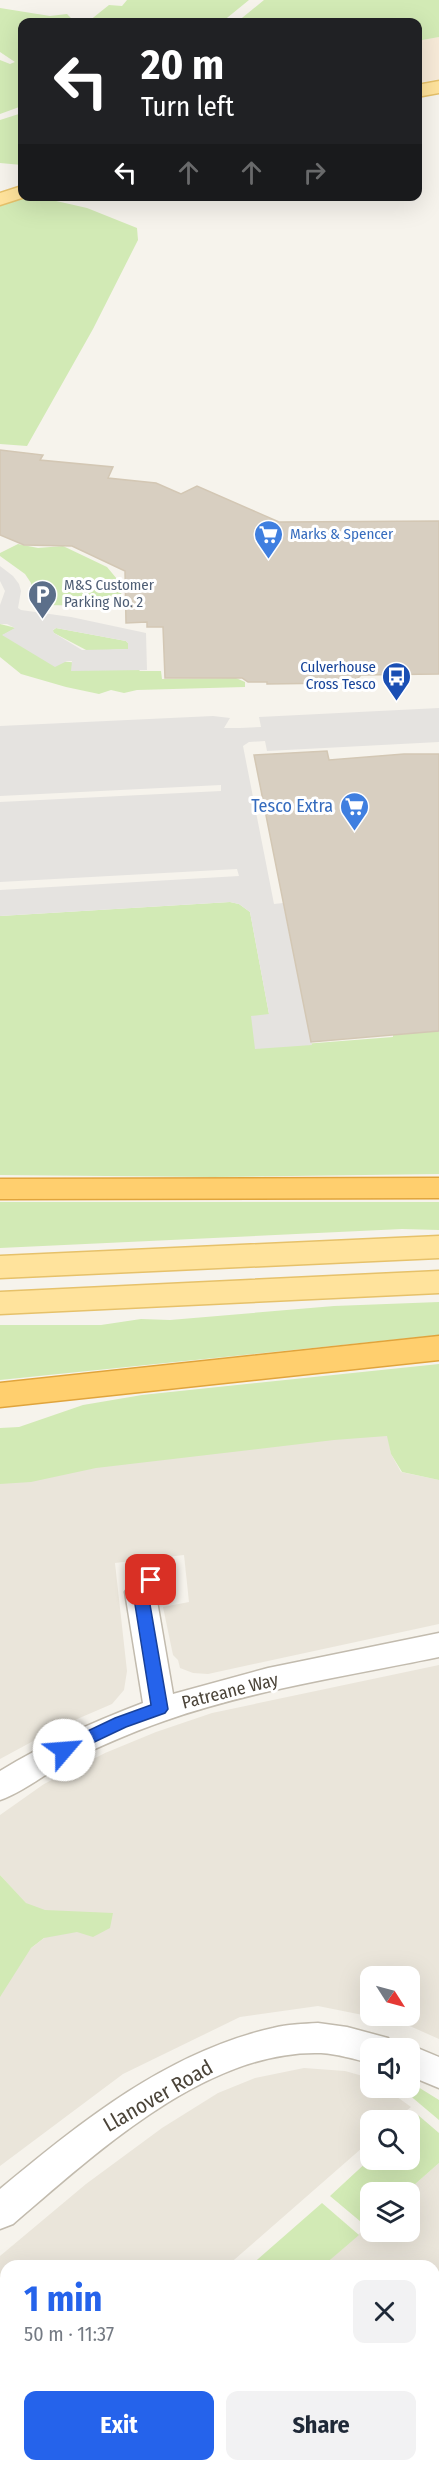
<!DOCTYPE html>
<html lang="en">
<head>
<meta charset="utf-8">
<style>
	body { margin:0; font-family:"Fira Sans Condensed",sans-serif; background:#f2f2f3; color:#1f2937; height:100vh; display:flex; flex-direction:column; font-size:22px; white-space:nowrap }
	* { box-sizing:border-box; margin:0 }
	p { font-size:20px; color:#747a83 }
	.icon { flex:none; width:33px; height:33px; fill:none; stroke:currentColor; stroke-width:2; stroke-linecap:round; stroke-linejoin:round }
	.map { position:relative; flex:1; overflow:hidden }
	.drawer { position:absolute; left:0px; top:2260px; width:440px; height:212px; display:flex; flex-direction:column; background:#fff; border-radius:18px 18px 0 0; box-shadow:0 6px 24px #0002 }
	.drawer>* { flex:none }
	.guide { position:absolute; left:18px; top:18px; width:404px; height:183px; border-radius:12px; box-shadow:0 6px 24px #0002; background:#202124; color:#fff; overflow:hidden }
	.needle { width:39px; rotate:126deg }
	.tools { position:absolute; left:360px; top:1966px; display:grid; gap:12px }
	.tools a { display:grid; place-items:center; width:60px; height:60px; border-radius:12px; background:#fff; box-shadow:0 6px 24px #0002; font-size:30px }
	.pin { position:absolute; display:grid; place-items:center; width:51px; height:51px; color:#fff; margin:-26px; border-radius:12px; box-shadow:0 3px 9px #0006 }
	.me { position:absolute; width:66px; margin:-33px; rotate:63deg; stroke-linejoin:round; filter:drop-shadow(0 0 4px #0008) }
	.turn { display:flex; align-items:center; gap:21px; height:126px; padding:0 24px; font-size:27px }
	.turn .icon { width:78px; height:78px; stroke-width:2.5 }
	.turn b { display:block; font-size:42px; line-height:51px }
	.lanes { display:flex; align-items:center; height:57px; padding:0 24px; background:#0003; justify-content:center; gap:30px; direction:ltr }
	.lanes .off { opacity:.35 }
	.round { display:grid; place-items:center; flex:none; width:63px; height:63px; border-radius:12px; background:#f2f2f3 }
	.head { display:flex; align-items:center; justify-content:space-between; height:102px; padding:0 24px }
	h1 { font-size:36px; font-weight:700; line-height:45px; color:#2563eb }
	.cta { display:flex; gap:12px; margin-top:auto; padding:12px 24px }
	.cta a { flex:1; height:69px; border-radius:12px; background:#2563eb; color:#fff; font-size:24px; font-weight:700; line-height:69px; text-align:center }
	.cta a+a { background:#f2f2f3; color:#1f2937 }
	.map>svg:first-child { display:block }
	.residential { fill:#eae5da; fill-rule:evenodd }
	.commercial { fill:#f7ead8 }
	.green { fill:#d2eab5 }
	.parking { fill:#e5e3e0; fill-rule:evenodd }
	.building { fill:#d8cfc1; stroke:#d3c7b4; stroke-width:1.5 }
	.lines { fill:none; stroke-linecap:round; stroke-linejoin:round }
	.street-casing { stroke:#c2bbae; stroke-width:3 }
	.primary-casing { stroke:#e6c16a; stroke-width:3 }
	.highway-casing { stroke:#e0a43c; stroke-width:3 }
	.street { fill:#fff; fill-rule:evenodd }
	.primary { fill:#ffe39c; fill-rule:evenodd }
	.highway { fill:#ffcf6e; fill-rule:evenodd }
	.route { fill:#2563eb; stroke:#184099; stroke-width:1.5 }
	.labels { text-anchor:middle; stroke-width:6; stroke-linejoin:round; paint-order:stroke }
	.far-shop-label { font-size:15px; fill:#366cbe; stroke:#fff; text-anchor:start }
	.far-service-label { font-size:15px; fill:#4e5e75; stroke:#fff; text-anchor:start }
	.far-transit-label { font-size:15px; fill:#164399; stroke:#fff; text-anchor:end }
	.shop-label { font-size:18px; fill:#366cbe; stroke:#fff; text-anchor:end }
	.street-label { font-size:18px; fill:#4b4439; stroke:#fff }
	.near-street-label { font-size:21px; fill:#4b4439; stroke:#fff }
</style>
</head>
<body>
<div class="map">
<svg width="439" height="2471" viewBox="0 0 439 2471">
	<rect width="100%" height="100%" fill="#f6f3ec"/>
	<path class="residential" d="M387,1430l4,24 10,18 38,8v144l-231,50 -15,-1 -13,-5 -2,-8 -5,-5 -10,-48 26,-5 -5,-47 -69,8 12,108 -3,19 -12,14 -51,22 -61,33v-289z
		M439,1665v374l-36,-16 -85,-17 -78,11 -117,57 -123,92v-194l52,-40 -52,-57v-60l44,-31 61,-31 51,-21 56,-19zM370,1977h40v39h-40z
		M304,2068l41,3 25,7v10h15l26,19 -17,14h-24v20l-143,125h-221v200h19l-4,5h-21v-215l86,-72 76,-56 56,-35 37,-15z
		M439,2163v200l-5,6v-103h-111l47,-42v8h40v-39h-5z
		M234,2466h99l-6,5h-89z"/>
	<path class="commercial" d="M439,37v42l-22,4v-42z"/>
	<path class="green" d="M127,0h122l-27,22h-200v84l-22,8v-54l10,4 5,-2 -15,-10v-44l50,8 17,-2 7,7h15l20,-16 13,1z
		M264,0h175v37l-22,4v-19h-180z
		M22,113v52l-22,-2v-43z
		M29,196l17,1 -3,1 44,10 50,20 1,12 -45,89 -66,117 -27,-2v-238z
		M18,544l20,4 25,-2 44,21 15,18 -1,11 -20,10 -57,-1 -11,-8 -2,-14 -6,-9 -25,-18v-3z
		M0,624l16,4 -13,7 53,26 80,6 4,4h21l1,8 74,-1 9,4v5l-108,3 -13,3 -13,-3 -12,4 -33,-7 -45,-13 -21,-17z
		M56,628l70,13 2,2v6l-40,2 -34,-18 -2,-2z
		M230,902l9,2 11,8 19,102 -4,33 128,-10v-3l46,-3v143l-226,3 -213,-2v-259z
		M0,1202h439v28l-37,-1 -402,19z
		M439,1302v33l-439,45v-55h101l40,-6 29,1 164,-14z
		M439,1364v116l-37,-8 -11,-18 -4,-18 -53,4 -238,28 -65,14 -31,2v-56l19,-1 64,-22 59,-10z
		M0,1875l26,28 19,7 68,3 -3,15 -17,9 -16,-5 -33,6 -13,10 -31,49z
		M410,2082l29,18v20l-38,-32h9z
		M418,2115l21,18v30l-34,30h-35v31l-3,3 -37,-31 40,-37 40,1v-37z
		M322,2203l37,32 -36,31h-73z
		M38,2466h90l-5,5h-89z"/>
	<path class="parking" d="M0,566l13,10 6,8 2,7 -3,17 3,2 50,7 75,16 1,37 -76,1 1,-10h-5l-12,6 -53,-32 13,-7 -8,-4h-7v-19l5,-14 -5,-10zM56,628l70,13 2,2v6l-46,1 -28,-17 -1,-3z
		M439,708v34l-172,9 -2,-10 -16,1 -6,4 31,158 9,-1 29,142 -57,4 -4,-33 18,-2 -19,-102 -11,-8 -9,-2 -230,14v-26l239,-14 -2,-7 -237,13v-80l221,-11v-6l-221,11v-70l213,-10 17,2 -6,10h16l21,-1 -2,-10z"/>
	<path class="building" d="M0,450l43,5 -3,5 73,7 -5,11 48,5 25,11 16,-8 82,36 160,-1v153l-78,1 -5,5 -19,1v2l-70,1v-2h-19l-6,-4h-77l-2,-51h-16v-5l-21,1 -1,-52 -53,-25 -48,-1 -24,-10z
		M327,751l2,9 75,-6h35v277l-128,11 -57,-287z"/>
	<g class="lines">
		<defs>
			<path id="street" d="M151,1569l11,3 4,8 -10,15 17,99 95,-26 171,-35v24c-92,19 -187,33 -275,64 -35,12 -68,27 -101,43 -21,12 -40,28 -63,36v-29c46,-28 93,-49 143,-68l-18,-111 15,-20z
				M318,2023l29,4 41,11 6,11h-24v14c-16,-4 -32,-9 -49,-10 -114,-4 -226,101 -308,171l-13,5v-40c81,-67 167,-137 273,-161 14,-4 30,-4 45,-5z
				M410,2045l29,12v31l-29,-12v-27h-12z
				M439,2398v41l-5,2v-40z
				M365,2466h43l-2,5h-43z"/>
			<path id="primary" d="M439,81v12l-22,4v-12z
				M22,186v10h6l-28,9v-12z
				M439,1236v22l-439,20v-22z
				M439,1271v22l-439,21v-22z"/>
			<path id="highway" d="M439,1178v20l-439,1v-20z
				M439,1336v24l-439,47v-24z"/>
		</defs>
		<use href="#street" class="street-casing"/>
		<use href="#primary" class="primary-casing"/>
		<use href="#highway" class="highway-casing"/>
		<use href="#street" class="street"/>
		<use href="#primary" class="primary"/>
		<use href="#highway" class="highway"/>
	</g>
	<path class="route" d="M151,1574l5,1 2,5 -10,13 20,116 -3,4 -39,14 -57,27 -5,2 -6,-2 -3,-4 3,-5 57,-27 36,-13 -18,-113 12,-17z"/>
	<defs>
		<symbol id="supermarket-pin" viewBox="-11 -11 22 30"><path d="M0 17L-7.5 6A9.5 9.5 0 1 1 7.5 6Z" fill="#3f7fe0" stroke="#fff"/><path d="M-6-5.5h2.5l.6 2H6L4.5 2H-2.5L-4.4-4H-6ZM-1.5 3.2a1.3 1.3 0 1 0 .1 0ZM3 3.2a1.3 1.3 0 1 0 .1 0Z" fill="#fff"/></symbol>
		<symbol id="parking-pin" viewBox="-11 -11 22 30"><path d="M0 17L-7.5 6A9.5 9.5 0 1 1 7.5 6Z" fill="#5c6f8a" stroke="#fff"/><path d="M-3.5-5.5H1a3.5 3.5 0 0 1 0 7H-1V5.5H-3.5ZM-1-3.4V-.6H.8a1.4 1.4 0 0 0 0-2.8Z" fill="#fff"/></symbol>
		<symbol id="bus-pin" viewBox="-11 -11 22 30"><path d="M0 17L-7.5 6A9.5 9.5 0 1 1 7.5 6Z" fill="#1a4fb4" stroke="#fff"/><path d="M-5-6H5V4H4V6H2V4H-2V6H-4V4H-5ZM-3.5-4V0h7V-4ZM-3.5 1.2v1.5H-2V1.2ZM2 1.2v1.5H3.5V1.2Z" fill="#fff"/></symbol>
	</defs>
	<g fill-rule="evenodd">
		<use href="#supermarket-pin" x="252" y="518" width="33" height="45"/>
		<use href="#parking-pin" x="26" y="578" width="33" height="45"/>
		<use href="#bus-pin" x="380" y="660" width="33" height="45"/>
		<use href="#supermarket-pin" x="338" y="790" width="33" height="45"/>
	</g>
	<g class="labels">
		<g class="far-shop-label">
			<text x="290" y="539">Marks &amp; Spencer</text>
		</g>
		<g class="far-service-label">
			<text x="64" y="590">M&amp;S Customer<tspan x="64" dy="17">Parking No. 2</tspan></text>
		</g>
		<g class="far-transit-label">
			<text x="376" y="672">Culverhouse<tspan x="376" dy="17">Cross Tesco</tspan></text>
		</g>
		<g class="shop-label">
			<text x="333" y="812">Tesco Extra</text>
		</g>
		<g class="street-label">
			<text transform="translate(230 1691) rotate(-14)" y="6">Patreane Way</text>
		</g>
		<g class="near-street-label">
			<text transform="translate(158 2096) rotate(-30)" y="7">Llanover Road</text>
		</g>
	</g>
</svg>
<div class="tools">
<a><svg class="needle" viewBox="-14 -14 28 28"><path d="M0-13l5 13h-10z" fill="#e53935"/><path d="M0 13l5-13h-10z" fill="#747a83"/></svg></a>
<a><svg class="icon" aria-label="sound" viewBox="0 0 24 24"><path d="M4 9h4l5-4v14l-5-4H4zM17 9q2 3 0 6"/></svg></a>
<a><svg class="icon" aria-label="search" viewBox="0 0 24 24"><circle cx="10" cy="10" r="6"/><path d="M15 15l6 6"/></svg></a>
<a><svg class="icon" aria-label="layers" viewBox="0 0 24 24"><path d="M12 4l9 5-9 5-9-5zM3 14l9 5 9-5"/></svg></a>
</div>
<div class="pin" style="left:151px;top:1580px;background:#d93025"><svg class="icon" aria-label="arrive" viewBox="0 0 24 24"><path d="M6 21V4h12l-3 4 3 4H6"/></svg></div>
<svg class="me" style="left:64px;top:1750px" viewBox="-20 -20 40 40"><circle r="19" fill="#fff"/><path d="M0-13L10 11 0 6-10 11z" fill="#2563eb"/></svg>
<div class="guide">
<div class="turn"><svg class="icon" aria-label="left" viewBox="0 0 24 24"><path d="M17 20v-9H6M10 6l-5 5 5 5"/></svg><div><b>20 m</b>Turn left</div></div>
<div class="lanes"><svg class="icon" aria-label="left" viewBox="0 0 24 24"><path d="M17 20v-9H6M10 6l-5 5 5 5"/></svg><svg class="icon off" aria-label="ahead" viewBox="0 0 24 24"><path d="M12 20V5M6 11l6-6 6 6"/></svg><svg class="icon off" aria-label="ahead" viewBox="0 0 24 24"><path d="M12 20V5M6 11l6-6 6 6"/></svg><svg class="icon off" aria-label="right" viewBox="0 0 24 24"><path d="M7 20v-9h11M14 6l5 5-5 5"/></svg></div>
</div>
<section class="drawer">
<div class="head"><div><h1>1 min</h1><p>50 m · 11:37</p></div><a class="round"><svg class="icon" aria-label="close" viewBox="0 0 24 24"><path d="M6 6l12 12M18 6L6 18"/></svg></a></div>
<div class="cta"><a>Exit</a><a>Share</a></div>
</section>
</div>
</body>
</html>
